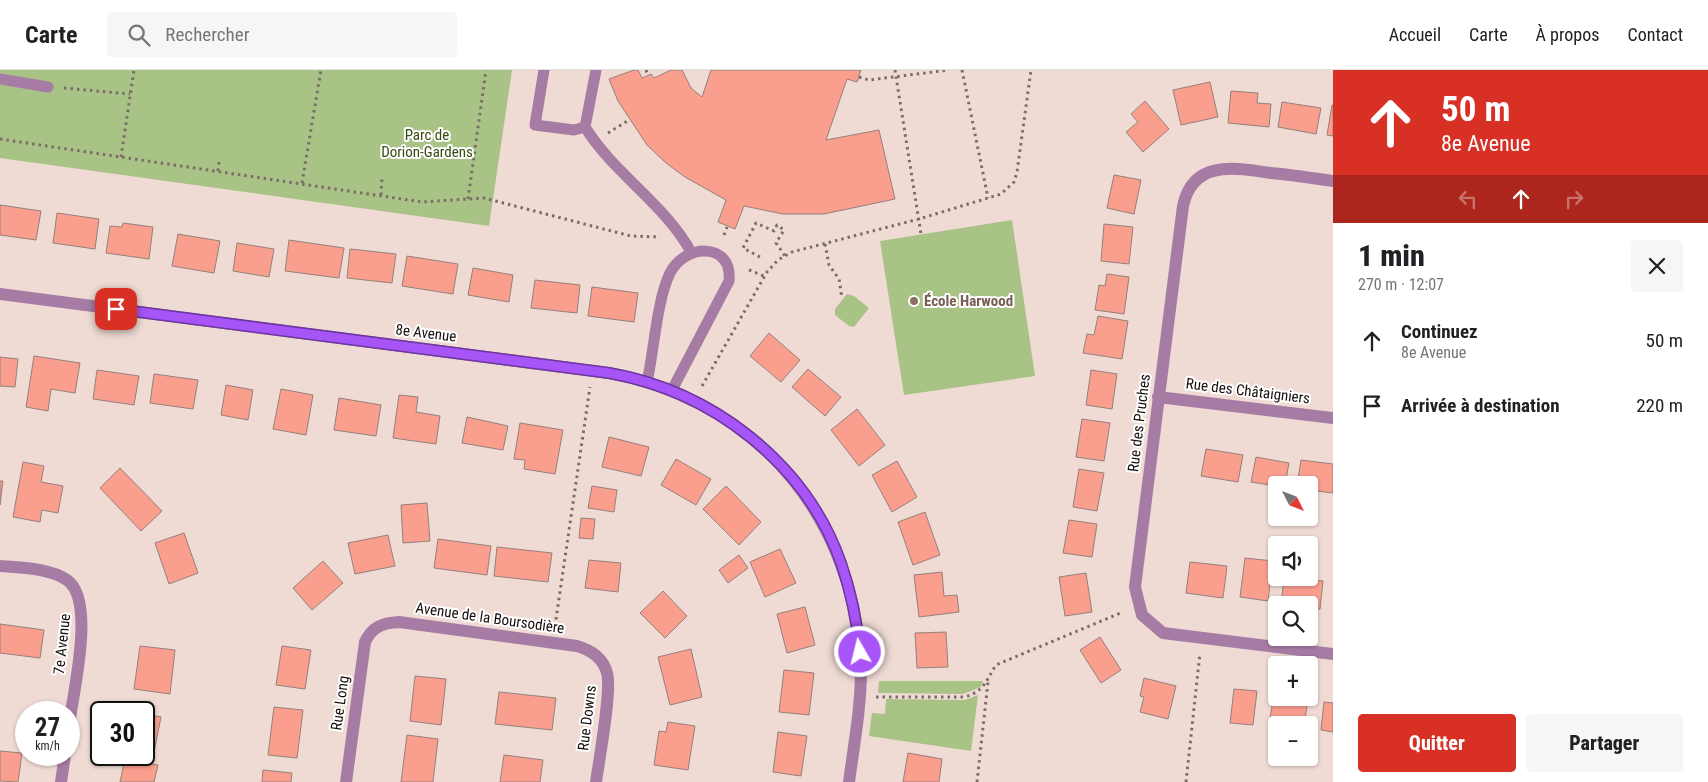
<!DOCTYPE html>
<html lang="fr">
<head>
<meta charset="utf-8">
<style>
	body { margin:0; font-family:"Roboto Condensed",sans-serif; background:#f6f6f6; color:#202124; height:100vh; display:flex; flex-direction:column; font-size:19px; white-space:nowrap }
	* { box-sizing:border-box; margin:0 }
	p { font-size:16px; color:#757577 }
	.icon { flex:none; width:28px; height:28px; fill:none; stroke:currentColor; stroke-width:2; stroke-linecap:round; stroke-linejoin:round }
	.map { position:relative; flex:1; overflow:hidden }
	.sheet { display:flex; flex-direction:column; background:#fff; width:375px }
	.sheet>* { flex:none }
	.guide { background:#d93025; color:#fff; overflow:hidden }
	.needle { width:32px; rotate:132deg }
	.fabs { position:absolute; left:1268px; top:406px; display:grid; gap:10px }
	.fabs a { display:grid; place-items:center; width:50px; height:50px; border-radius:5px; background:#fff; box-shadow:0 1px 4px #0004; font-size:25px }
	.speed { position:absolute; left:15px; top:631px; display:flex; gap:10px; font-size:25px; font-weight:700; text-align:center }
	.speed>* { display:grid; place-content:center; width:65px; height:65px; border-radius:50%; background:#fff; box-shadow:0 1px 4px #0004; line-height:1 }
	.speed small { font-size:12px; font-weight:400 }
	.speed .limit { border:2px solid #111; border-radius:8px; background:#fff; color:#111 }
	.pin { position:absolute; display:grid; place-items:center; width:42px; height:42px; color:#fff; margin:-21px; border-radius:10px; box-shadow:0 2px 8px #0006 }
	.me { position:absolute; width:55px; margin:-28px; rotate:352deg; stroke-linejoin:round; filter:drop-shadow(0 0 4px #0008) }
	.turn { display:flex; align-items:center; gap:18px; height:105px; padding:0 25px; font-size:22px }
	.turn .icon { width:65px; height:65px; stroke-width:2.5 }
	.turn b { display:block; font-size:35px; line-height:42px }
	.lanes { display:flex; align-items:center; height:48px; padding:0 25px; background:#0003; justify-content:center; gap:25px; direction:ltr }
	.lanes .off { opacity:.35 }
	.round { display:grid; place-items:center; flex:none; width:52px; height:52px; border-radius:5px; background:#f6f6f6 }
	.head { display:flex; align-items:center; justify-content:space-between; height:85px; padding:0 25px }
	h1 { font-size:30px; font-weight:800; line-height:38px }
	.action { display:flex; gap:10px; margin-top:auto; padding:10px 25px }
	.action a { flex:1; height:58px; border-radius:5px; background:#d93025; color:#fff; font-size:20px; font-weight:800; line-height:58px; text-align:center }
	.action a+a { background:#f6f6f6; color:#202124 }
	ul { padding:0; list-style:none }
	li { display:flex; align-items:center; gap:15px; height:65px; padding:0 25px }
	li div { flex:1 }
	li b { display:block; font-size:19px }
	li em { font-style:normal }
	header { display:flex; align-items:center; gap:30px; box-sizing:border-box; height:70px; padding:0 25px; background:#fff; border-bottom:1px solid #e0e0e0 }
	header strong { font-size:24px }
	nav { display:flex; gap:28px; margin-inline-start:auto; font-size:18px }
	.search { width:350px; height:45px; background:#f6f6f6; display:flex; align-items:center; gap:12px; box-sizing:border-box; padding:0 18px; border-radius:5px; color:#757577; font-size:19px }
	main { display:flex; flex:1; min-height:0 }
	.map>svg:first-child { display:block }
	.green { fill:#a9c285 }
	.building { fill:#fa9e8e; stroke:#94807d }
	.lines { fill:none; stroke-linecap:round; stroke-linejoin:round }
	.path { stroke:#7a6d68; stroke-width:3; stroke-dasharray:2.5 4; stroke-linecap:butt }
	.service { stroke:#a77ca4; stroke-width:11 }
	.minor { stroke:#a77ca4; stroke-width:12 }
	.route-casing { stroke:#6d37a1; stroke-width:12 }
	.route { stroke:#a855f7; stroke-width:9 }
	.education-dot { fill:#8d6e63; stroke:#fff; stroke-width:2 }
	.labels { text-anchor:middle; stroke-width:4; stroke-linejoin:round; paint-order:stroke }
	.park-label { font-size:15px; fill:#35490f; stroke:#fff }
	.education-label { font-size:15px; font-weight:bold; fill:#785e54; stroke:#fff; text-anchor:start }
	.street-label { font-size:15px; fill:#150e0c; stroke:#fff }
</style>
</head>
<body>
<header>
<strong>Carte</strong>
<div class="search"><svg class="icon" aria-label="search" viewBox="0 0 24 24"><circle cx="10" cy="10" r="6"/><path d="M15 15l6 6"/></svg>Rechercher</div>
<nav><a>Accueil</a><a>Carte</a><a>À propos</a><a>Contact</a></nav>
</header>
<main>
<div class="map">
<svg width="1333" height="712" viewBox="0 0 1333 712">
	<rect width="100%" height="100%" fill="#efdbd4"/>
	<path class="green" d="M0,0h512l-23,156 -489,-68z
		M1012,150l23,156 -131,19 -24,-154z
		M847,224l7,2 15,12 -15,19 -5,-1 -14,-11v-6z
		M879,611h104l-2,6 -18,7 -85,-1z
		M978,625l-7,56 -102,-15 3,-23 13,1 1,-15 79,1z"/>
	<path class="building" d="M634,0h4l4,8 9,-4 3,4 17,-8h11l9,18 11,9 9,-27h150l-4,12 -10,-3 -21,61 53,-10 16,69 -71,15h-41l-39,-8 -9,23 -17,-7 8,-22 -41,-23 -19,-14 -19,-18 -29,-44 -9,-22z
		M1210,12l8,35 -37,8 -8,-35z
		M1231,21l27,2 -1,10 14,1 -2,23 -41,-4z
		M1145,31l24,28 -26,23 -17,-20 12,-10 -7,-8z
		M1282,32l39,6 -5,26 -38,-7z
		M1332,35h1v31l-6,-1z
		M1114,105l27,5 -7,34 -27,-6z
		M0,135l41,6 -5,29 -36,-5z
		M57,143l42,6 -4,30 -42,-6z
		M123,153l30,4 -4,32 -43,-6 4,-27 12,1z
		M1104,154l29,3 -4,37 -28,-3z
		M178,164l42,7 -6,32 -42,-7z
		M289,170l55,8 -5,30 -54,-7z
		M237,173l37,6 -5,28 -36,-6z
		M350,179l46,5 -4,29 -45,-5z
		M407,186l51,8 -5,30 -51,-8z
		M473,198l40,7 -4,27 -41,-7z
		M1107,204l22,3 -5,37 -29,-4 4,-25 6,1z
		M535,210l45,5 -3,28 -46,-5z
		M592,217l46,6 -4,29 -46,-6z
		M1098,246l30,5 -6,38 -39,-6 4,-19 7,1z
		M769,263l31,27 -19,22 -31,-26z
		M34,286l46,7 -5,30 -24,-4 -3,22 -22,-4z
		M0,287l18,2 -3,28 -15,-1z
		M808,299l33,28 -16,19 -33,-29z
		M97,300l42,6 -5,29 -41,-6z
		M1091,300l26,4 -5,35 -26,-4z
		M154,304l44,6 -5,29 -43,-6z
		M226,315l27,5 -5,30 -27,-5z
		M281,319l32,6 -7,40 -33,-6z
		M399,325l19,2 -2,15 24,4 -4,28 -43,-6z
		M339,328l42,7 -5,31 -42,-6z
		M857,339l28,36 -26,21 -28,-36z
		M467,347l41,9 -5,24 -41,-7z
		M1082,349l28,4 -6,38 -28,-4z
		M520,353l43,7 -8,44 -31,-5 1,-9 -11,-1z
		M609,367l40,10 -8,29 -39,-9z
		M1206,379l37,6 -5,27 -37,-6z
		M1256,387l33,6 -4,22 -9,1 -25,-4z
		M676,389l35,20 -15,26 -35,-20z
		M1301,390l32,4v29l-24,-3v-5h-12z
		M897,391l20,36 -25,15 -20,-37z
		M23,392l21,4 -3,16 22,4 -5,27 -16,-3 -2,12 -27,-5z
		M120,398l42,43 -21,20 -41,-43z
		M1079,399l25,4 -7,38 -24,-4z
		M0,411h3l-3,24z
		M592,416l25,4 -3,22 -26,-4z
		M726,416l35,36 -22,23 -36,-36z
		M427,433l3,38 -27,2 -2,-38z
		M925,442l15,43 -27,10 -15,-43z
		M581,448l14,1 -2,20 -14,-1z
		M1069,450l28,4 -5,33 -29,-4z
		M184,463l14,40 -29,11 -14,-41z
		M388,465l7,31 -40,8 -7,-31z
		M438,469l53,7 -4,29 -53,-7z
		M497,477l55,6 -4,29 -54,-6z
		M780,479l16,34 -31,14 -15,-35z
		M739,485l9,13 -20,15 -9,-13z
		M1245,488l28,3 -5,40 -28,-4z
		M589,490l32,3 -3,29 -33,-4z
		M323,491l20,22 -31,27 -19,-22z
		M1190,492l37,4 -4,32 -37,-5z
		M942,502l2,24 13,-1 2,17 -40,5 -5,-42z
		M1086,503l6,39 -27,4 -6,-39z
		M1284,508l39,3 -3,28 -11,-1v-3h-28z
		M663,521l24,25 -22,22 -25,-25z
		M805,537l10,38 -28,8 -10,-39z
		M0,554l44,6 -4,28 -40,-5z
		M946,562l2,35 -31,1 -2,-35z
		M1100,567l21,33 -20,13 -21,-33z
		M140,576l35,4 -5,44 -36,-5z
		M282,576l29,4 -6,39 -29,-4z
		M691,579l11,48 -32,8 -12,-48z
		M784,600l30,3 -5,42 -30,-3z
		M415,606l31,3 -5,46 -31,-4z
		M1144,608l32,8 -8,33 -28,-7 4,-15 -4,-1z
		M1234,619l23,2 -4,34 -23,-2z
		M499,622l57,6 -4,32 -57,-6z
		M1274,625l34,5 -4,25 -35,-2z
		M1324,632l9,1v29l-12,-2z
		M274,637l29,3 -6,48 -29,-3z
		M144,644l17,3 -8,40 -13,-2h4z
		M668,652l27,4 -7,44 -34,-5 5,-34 7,1z
		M778,662l29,4 -6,40 -28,-4z
		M407,665l31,4 -5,43h-32z
		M0,681l22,2 -4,29 -18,-1z
		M908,683l34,6 -3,23h-36z
		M504,685l39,5 -3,22h-40z
		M125,689l33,6 -4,17h-34z
		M263,700l29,3 -1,9h-29z"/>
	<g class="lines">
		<path class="path" d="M646,0l2,5
			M895,0l26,164
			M962,0l26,128
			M859,7l10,3 80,-10
			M64,18l66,6
			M608,63l21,-13
			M0,69l422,63 62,-4 147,38 29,1
			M121,87l13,-87
			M218,101l1,-9
			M302,113l19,-113
			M381,125l1,-17
			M468,129l18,-129
			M724,165l3,-8
			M825,174l4,21 10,14 3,19
			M760,187l-17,-9 13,-25 18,8 3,-6 7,5 -8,13 9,13
			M749,200l15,6
			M702,316l65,-114 11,-12 14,-8 127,-33 82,-25 13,-12 3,-10 14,-102
			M555,556l35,-239
			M876,627h88c20,-5 22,-16 32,-32l127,-53
			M977,712l11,-100
			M1186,712l14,-129"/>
		<path class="service" d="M544,0l-9,55 39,5 11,-3
			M596,0l-11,57c29,47 80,77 106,125
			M0,9l48,8
			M647,312c7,-31 10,-83 23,-109 15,-30 63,-31 59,8l-57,109"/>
		<path class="minor" d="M1333,111c-21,-3 -41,-6 -62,-8 -36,-5 -78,-14 -88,33l-48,381 7,28 21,18 170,21
			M0,224l609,79c128,23 225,118 247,248 2,15 6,32 5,48 0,38 -7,76 -12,113
			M1158,327l175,21
			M0,496c22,2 49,2 67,14 29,20 6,113 2,145
			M61,712l4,-27
			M346,712l19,-140c7,-15 17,-19 34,-20l178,24c14,4 26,12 30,27 5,18 -8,87 -11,109"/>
	</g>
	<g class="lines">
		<defs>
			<path id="route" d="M116,239l493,64c103,18 197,90 232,190 10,29 16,59 19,89"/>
		</defs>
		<use href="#route" class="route-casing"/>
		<use href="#route" class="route"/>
	</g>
	<circle class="education-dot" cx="914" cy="231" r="5"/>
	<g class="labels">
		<g class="park-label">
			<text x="427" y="70">Parc de<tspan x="427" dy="17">Dorion-Gardens</tspan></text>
		</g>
		<g class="education-label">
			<text x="924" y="236">École Harwood</text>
		</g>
		<g class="street-label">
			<text transform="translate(426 263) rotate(7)" y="5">8e Avenue</text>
			<text transform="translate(1248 321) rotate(7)" y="5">Rue des Châtaigniers</text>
			<text transform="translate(1139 353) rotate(-83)" y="5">Rue des Pruches</text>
			<text transform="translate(490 548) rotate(8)" y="5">Avenue de la Boursodière</text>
			<text transform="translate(62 574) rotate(-84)" y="5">7e Avenue</text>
			<text transform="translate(340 633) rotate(-82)" y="5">Rue Long</text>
			<text transform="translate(587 648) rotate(-83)" y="5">Rue Downs</text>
		</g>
	</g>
</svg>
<div class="fabs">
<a><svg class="needle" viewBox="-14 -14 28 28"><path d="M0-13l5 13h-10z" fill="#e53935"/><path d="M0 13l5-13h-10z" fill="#757577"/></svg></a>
<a><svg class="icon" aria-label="sound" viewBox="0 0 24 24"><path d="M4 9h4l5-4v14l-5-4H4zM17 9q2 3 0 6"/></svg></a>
<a><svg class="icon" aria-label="search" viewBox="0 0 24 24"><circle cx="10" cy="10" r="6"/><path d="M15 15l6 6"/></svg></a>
<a>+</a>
<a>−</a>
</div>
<div class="speed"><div>27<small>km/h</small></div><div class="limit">30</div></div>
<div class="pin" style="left:116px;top:239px;background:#d93025"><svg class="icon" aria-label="arrive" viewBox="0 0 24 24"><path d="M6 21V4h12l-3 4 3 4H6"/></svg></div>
<svg class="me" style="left:860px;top:582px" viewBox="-20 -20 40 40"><circle r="17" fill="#a855f7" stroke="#fff" stroke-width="3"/><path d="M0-11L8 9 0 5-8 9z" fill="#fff"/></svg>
</div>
<section class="sheet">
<div class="guide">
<div class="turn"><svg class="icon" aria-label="ahead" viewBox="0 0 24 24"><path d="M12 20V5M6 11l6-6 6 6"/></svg><div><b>50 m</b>8e Avenue</div></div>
<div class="lanes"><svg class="icon off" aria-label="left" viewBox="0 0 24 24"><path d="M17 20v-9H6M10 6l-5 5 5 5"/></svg><svg class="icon" aria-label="ahead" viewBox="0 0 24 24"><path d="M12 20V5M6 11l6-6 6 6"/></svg><svg class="icon off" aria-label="right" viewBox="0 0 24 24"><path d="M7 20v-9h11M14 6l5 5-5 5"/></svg></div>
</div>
<div class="head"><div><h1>1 min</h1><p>270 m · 12:07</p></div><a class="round"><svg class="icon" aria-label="close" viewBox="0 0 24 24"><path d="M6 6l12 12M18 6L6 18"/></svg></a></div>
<ul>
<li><svg class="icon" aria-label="ahead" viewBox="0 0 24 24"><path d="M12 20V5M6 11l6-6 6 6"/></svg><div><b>Continuez</b><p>8e Avenue</p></div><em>50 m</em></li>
<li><svg class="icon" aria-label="arrive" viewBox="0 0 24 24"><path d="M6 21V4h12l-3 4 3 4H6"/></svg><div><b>Arrivée à destination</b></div><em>220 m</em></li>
</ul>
<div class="action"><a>Quitter</a><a>Partager</a></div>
</section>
</main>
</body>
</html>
